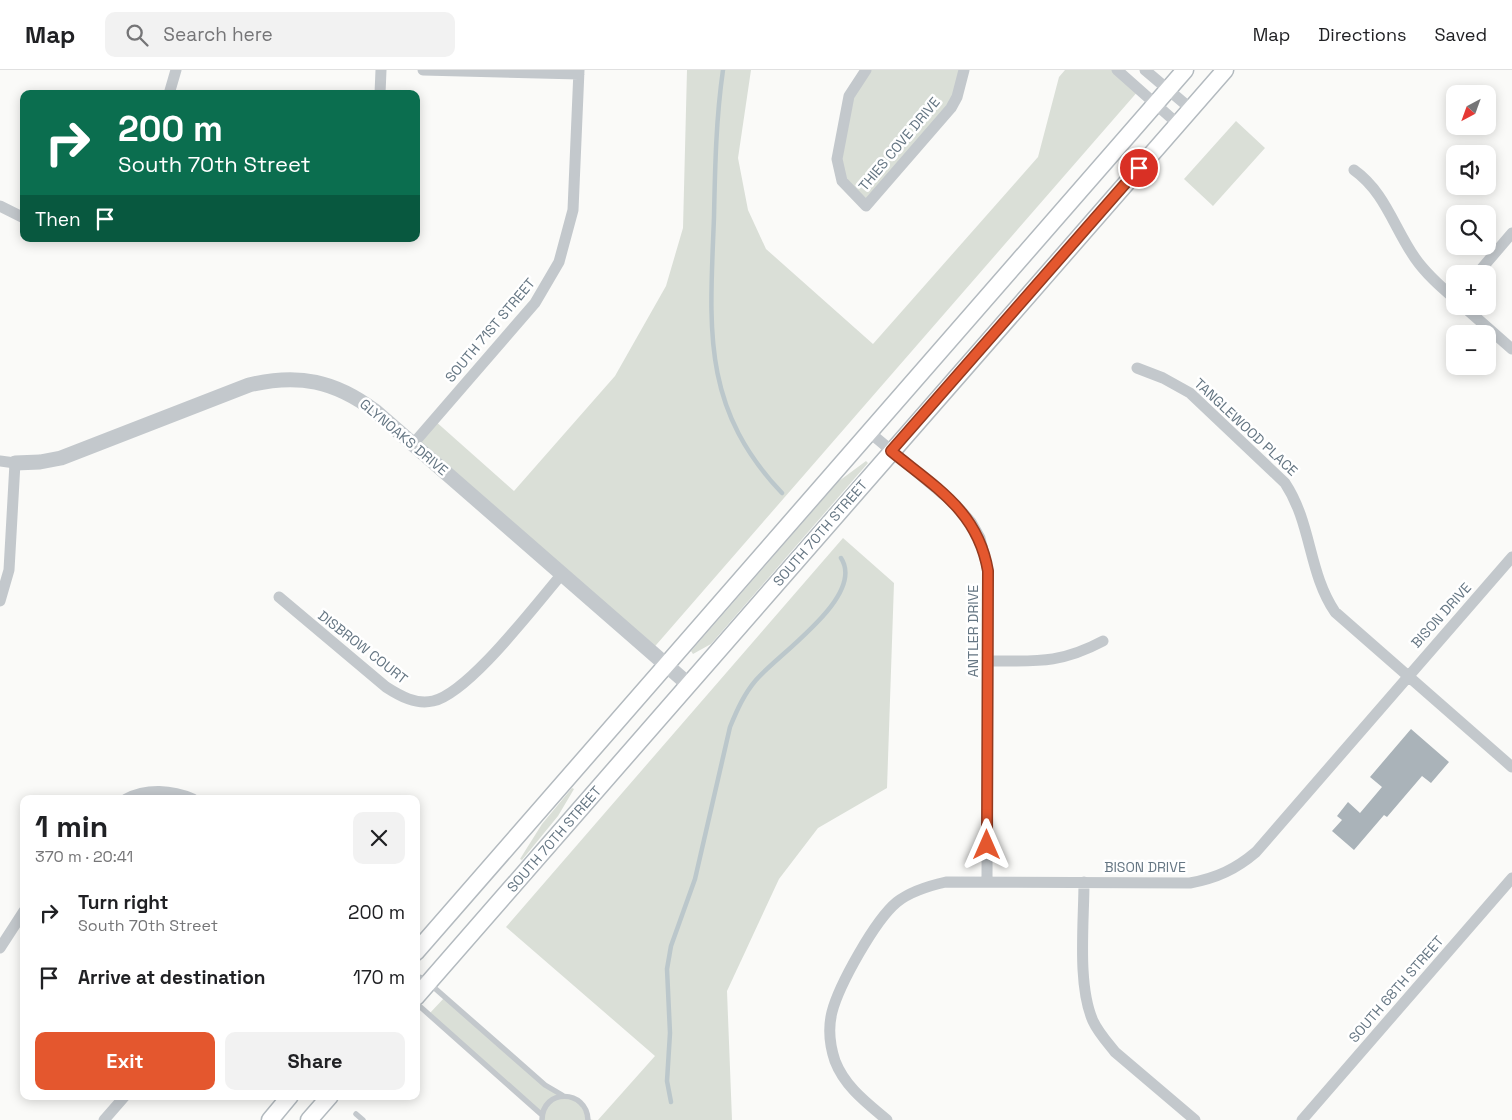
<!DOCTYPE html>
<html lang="en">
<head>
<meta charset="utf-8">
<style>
	body { margin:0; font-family:"Space Grotesk",sans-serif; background:#f2f2f2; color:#202124; height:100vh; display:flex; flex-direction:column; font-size:19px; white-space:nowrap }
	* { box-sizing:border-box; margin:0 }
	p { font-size:16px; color:#757577 }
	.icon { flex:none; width:28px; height:28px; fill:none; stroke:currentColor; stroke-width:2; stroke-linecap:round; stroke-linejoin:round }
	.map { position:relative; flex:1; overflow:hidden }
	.drawer { position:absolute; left:20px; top:725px; width:400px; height:305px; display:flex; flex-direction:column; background:#fff; border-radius:10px; box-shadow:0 2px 12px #0003 }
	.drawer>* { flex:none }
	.banner { position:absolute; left:20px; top:20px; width:400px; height:152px; border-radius:10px; box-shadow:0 2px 12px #0003; background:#0b6e4f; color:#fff; overflow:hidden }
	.needle { width:32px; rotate:221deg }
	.buttons { position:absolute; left:1446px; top:15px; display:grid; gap:10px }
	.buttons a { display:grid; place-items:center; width:50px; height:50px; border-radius:10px; background:#fff; box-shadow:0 2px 12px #0003; font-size:25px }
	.pin { position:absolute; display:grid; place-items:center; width:42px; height:42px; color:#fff; margin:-21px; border:2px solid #fff; border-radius:50%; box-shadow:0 1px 5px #0007 }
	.me { position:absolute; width:55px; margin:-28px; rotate:0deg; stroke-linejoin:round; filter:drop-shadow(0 0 4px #0008) }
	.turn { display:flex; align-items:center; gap:18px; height:105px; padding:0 15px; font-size:22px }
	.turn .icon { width:65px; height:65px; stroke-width:2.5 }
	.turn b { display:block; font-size:35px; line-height:42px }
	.then { display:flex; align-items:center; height:48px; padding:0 15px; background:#0003; gap:10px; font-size:19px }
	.round { display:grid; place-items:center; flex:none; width:52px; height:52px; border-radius:10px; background:#f2f2f2 }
	.headline { display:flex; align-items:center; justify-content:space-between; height:85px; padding:0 15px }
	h1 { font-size:30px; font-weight:700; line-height:38px }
	.cta { display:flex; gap:10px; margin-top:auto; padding:10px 15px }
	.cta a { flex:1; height:58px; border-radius:10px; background:#e4572e; color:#fff; font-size:20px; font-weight:700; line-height:58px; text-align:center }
	.cta a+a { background:#f2f2f2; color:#202124 }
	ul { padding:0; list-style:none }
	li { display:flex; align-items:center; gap:15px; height:65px; padding:0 15px }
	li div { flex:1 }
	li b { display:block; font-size:19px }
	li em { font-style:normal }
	header { display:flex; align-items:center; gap:30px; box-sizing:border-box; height:70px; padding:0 25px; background:#fff; border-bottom:1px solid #e0e0e0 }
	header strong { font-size:24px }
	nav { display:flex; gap:28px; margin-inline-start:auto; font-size:18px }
	.search { width:350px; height:45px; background:#f2f2f2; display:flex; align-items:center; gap:12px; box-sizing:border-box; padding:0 18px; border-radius:10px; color:#757577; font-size:19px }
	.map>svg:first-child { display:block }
	.green { fill:#dadfd7 }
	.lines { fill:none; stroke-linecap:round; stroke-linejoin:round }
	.stream { stroke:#bbc7cb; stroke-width:4.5 }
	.building { fill:#aab3b9 }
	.secondary-casing { stroke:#b3babf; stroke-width:19 }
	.service { stroke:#c3c8cc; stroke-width:5.5 }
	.minor { stroke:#c3c8cc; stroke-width:11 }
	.tertiary { stroke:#c3c8cc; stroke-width:15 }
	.secondary { stroke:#fff; stroke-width:16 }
	.route-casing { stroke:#94391e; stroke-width:12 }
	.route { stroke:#e4572e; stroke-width:9 }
	.labels { text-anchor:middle; stroke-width:5; stroke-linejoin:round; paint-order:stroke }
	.street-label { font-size:14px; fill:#657683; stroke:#fff }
</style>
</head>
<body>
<header>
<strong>Map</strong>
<div class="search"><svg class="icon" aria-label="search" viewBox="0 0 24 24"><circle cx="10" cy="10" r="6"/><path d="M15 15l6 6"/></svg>Search here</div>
<nav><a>Map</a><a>Directions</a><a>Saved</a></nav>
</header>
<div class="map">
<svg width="1512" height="1050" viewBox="0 0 1512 1050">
	<rect width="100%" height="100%" fill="#fafaf8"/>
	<path class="green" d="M687,0h64l-13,88 10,52 18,39 107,95 165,-187 21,-80 6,-7h52l22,20 -489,562 -237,-208 21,-24 80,71 101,-115 51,-90 17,-58z
		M866,0h98l-7,27 -91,109 -28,-36 11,-74z
		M1236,51l29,27 -52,58 -29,-27z
		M866,391l2,2 -157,181 -18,10 -2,-3 148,-170z
		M843,468l51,45 -7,205 -69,40 -39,51 -52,112 5,129h-134l57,-64 -149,-129z
		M572,718l2,1 -16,27 -36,44 -2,-1 22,-35z
		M445,927l111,95 21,7 11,20 5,1h-51v-5l-113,-101z"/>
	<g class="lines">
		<path class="stream" d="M723,0c-7,48 -8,98 -9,147 -4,109 -14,190 68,276
			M671,1032l-4,-21 3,-48 -3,-64 4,-23 24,-67 35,-152c7,-17 14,-33 26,-47 22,-26 110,-84 85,-122"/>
	</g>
	<path class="building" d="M1411,659l38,33 -18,21 -9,-7 -35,41 -3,-2 -30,35 -22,-19 10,-11 -5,-4 11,-14 12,11 22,-26 -12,-10z"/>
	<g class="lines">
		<defs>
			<path id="secondary" d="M416,882l769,-882
				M416,927l809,-927
				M270,1050l20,-24
				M309,1050l21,-24"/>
		</defs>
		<use href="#secondary" class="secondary-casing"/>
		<path class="service" d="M430,914l115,101 17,10
			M416,933l126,112
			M356,1044l7,6
			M542,1050c0,-32 45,-31 46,0"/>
		<path class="minor" d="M423,0l156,4
			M866,0l-17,26 -12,63 5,22 24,25 85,-98 6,-11 7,-27
			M1117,0l61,54
			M1145,0l46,39
			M169,24l7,-24
			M380,24l1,-24
			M1354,100c31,22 40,58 61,88 11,16 26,29 40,41
			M0,136l24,12
			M1477,204l35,-41
			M1463,236l49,43
			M1137,298l26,10 27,15 95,90c27,41 23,89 50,129l177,155
			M868,361l89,75 14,16 9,16 8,33 -1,311
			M413,374l122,-141 24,-41 14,-52 6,-140
			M0,391l15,2 -6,107 -9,31
			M279,527l107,90c14,9 30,18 47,14 36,-8 103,-97 129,-127
			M988,591c48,0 72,3 115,-20
			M126,729c21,-11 46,-9 67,0
			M1084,812c0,40 -7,103 9,139 5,11 14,21 22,31l80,68
			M0,878l24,-37
			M416,909l13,4
			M104,1050l21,-24
			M887,1050c-20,-17 -42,-33 -52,-59 -5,-15 -7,-33 -3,-49 7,-27 43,-92 65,-110 14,-11 31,-16 49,-20l244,1c27,-5 46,-14 66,-31l256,-295
			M1302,1050l210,-242"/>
		<path class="tertiary" d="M15,393l25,-1 21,-4 188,-73c50,-12 86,-4 126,26l313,273"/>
		<use href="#secondary" class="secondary"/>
	</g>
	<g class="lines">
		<defs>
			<path id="route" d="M987,775l1,-274c-10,-60 -53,-84 -97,-120l248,-283"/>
		</defs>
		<use href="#route" class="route-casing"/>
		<use href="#route" class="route"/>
	</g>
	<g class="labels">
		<g class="street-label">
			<text transform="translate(899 74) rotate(-50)" y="5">THIES COVE DRIVE</text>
			<text transform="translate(490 260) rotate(-50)" y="5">SOUTH 71ST STREET</text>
			<text transform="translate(1246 357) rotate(43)" y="5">TANGLEWOOD PLACE</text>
			<text transform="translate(404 367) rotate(40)" y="5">GLYNOAKS DRIVE</text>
			<text transform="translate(820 463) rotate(-49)" y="5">SOUTH 70TH STREET</text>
			<text transform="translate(1441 545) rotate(-48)" y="5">BISON DRIVE</text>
			<text transform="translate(973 561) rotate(-90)" y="5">ANTLER DRIVE</text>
			<text transform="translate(363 577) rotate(38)" y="5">DISBROW COURT</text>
			<text transform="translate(554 769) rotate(-49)" y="5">SOUTH 70TH STREET</text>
			<text x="1145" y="802">BISON DRIVE</text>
			<text transform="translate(1396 919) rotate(-49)" y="5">SOUTH 68TH STREET</text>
		</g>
	</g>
</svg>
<div class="buttons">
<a><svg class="needle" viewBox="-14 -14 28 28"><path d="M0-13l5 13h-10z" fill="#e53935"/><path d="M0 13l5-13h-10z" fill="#757577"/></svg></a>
<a><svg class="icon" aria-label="sound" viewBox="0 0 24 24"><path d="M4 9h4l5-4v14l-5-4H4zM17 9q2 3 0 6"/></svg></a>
<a><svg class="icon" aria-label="search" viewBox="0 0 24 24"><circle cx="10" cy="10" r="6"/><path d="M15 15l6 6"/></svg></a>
<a>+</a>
<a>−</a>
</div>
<div class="pin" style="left:1139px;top:98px;background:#d93025"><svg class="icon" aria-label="arrive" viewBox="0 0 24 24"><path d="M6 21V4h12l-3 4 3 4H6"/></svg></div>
<svg class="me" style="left:987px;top:775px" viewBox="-20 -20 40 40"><path d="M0-17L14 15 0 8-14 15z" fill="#e4572e" stroke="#fff" stroke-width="4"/></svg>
<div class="banner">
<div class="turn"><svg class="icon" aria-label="right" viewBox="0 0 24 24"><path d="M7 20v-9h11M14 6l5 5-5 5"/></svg><div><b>200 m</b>South 70th Street</div></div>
<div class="then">Then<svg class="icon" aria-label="arrive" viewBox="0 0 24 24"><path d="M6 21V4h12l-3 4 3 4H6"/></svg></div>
</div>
<section class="drawer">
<div class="headline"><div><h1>1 min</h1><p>370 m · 20:41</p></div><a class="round"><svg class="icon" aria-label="close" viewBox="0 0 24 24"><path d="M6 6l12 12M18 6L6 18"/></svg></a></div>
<ul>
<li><svg class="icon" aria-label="right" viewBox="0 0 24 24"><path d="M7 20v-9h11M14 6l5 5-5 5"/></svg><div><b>Turn right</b><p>South 70th Street</p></div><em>200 m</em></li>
<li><svg class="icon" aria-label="arrive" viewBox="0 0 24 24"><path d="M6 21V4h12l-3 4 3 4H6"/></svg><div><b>Arrive at destination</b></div><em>170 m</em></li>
</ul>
<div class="cta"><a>Exit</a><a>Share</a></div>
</section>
</div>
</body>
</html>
